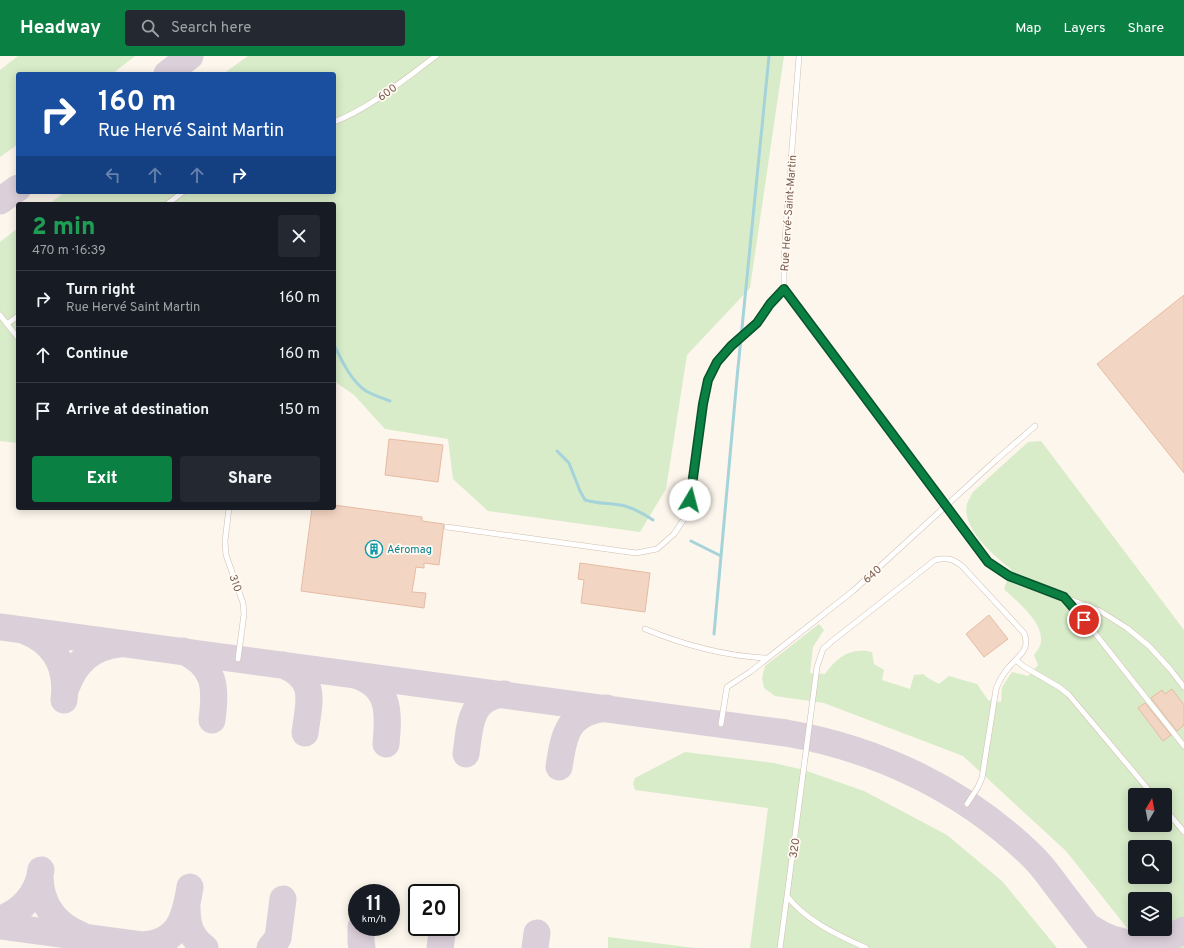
<!DOCTYPE html>
<html lang="en">
<head>
<meta charset="utf-8">
<style>
	body { margin:0; font-family:Overpass,sans-serif; background:#242831; color:#f1f3f6; height:100vh; display:flex; flex-direction:column; font-size:15px; white-space:nowrap }
	* { box-sizing:border-box; margin:0 }
	p { font-size:13px; color:#9ea1a6 }
	.icon { flex:none; width:22px; height:22px; fill:none; stroke:currentColor; stroke-width:2; stroke-linecap:round; stroke-linejoin:round }
	.map { position:relative; flex:1; overflow:hidden }
	.side { position:absolute; left:16px; top:146px; width:320px; height:308px; display:flex; flex-direction:column; background:#171b24; border-radius:4px; box-shadow:0 2px 10px #0003 }
	.side>* { flex:none }
	.guide { position:absolute; left:16px; top:16px; width:320px; height:122px; border-radius:4px; box-shadow:0 2px 10px #0003; background:#1a4fa0; color:#fff; overflow:hidden }
	.needle { width:26px; rotate:10deg }
	.fabs { position:absolute; left:1128px; top:732px; display:grid; gap:8px }
	.fabs a { display:grid; place-items:center; width:44px; height:44px; border-radius:4px; background:#171b24; box-shadow:0 2px 10px #0003; font-size:20px }
	.speed { position:absolute; left:348px; top:828px; display:flex; gap:8px; font-size:20px; font-weight:700; text-align:center }
	.speed>* { display:grid; place-content:center; width:52px; height:52px; border-radius:50%; background:#171b24; box-shadow:0 2px 10px #0003; line-height:1 }
	.speed small { font-size:10px; font-weight:400 }
	.speed .limit { border:2px solid #111; border-radius:6px; background:#fff; color:#111 }
	.pin { position:absolute; display:grid; place-items:center; width:34px; height:34px; color:#fff; margin:-17px; border:2px solid #fff; border-radius:50%; box-shadow:0 1px 4px #0007 }
	.me { position:absolute; width:44px; margin:-22px; rotate:8deg; stroke-linejoin:round; filter:drop-shadow(0 0 3px #0008) }
	.turn { display:flex; align-items:center; gap:14px; height:84px; padding:0 16px; font-size:18px }
	.turn .icon { width:52px; height:52px; stroke-width:2.5 }
	.turn b { display:block; font-size:28px; line-height:34px }
	.lanes { display:flex; align-items:center; height:38px; padding:0 16px; background:#0003; justify-content:center; gap:20px; direction:ltr }
	.lanes .off { opacity:.35 }
	.round { display:grid; place-items:center; flex:none; width:42px; height:42px; border-radius:4px; background:#242831 }
	.headline { display:flex; align-items:center; justify-content:space-between; height:68px; padding:0 16px }
	h1 { font-size:24px; font-weight:800; line-height:30px; color:#1e9e55 }
	.action { display:flex; gap:8px; margin-top:auto; padding:8px 16px }
	.action a { flex:1; height:46px; border-radius:4px; background:#0b8043; color:#fff; font-size:16px; font-weight:800; line-height:46px; text-align:center }
	.action a+a { background:#242831; color:#f1f3f6 }
	ul { padding:0; list-style:none }
	li { display:flex; align-items:center; gap:12px; height:56px; padding:0 16px; border-top:1px solid #363941 }
	li div { flex:1 }
	li b { display:block; font-size:15px }
	li em { font-style:normal }
	header { display:flex; align-items:center; gap:24px; box-sizing:border-box; height:56px; padding:0 20px; background:#0b8043; color:#fff }
	header strong { font-size:19px }
	nav { display:flex; gap:22px; margin-inline-start:auto; font-size:14px }
	.search { width:280px; height:36px; background:#242831; display:flex; align-items:center; gap:10px; box-sizing:border-box; padding:0 14px; border-radius:4px; color:#9ea1a6; font-size:15px }
	.map>svg:first-child { display:block }
	.green { fill:#d8ecc9; fill-rule:evenodd }
	.lines { fill:none; stroke-linecap:round; stroke-linejoin:round }
	.stream { stroke:#a5d3da; stroke-width:3 }
	.taxiway { stroke:#dbcfda; stroke-width:27 }
	.building { fill:#f3d5c3; stroke:#e6bba3 }
	.lane-casing { stroke:#d1beb0; stroke-width:6 }
	.lane { stroke:#fff; stroke-width:5 }
	.route-casing { stroke:#07532c; stroke-width:10 }
	.route { stroke:#0b8043; stroke-width:7 }
	.labels { text-anchor:middle; stroke-width:3.5; stroke-linejoin:round; paint-order:stroke }
	.street-label { font-size:11px; fill:#7a5c4d; stroke:#fffaf3 }
	.culture-label { font-size:11px; fill:#0d838f; stroke:#fffaf3; text-anchor:start }
</style>
</head>
<body>
<header>
<strong>Headway</strong>
<div class="search"><svg class="icon" aria-label="search" viewBox="0 0 24 24"><circle cx="10" cy="10" r="6"/><path d="M15 15l6 6"/></svg>Search here</div>
<nav><a>Map</a><a>Layers</a><a>Share</a></nav>
</header>
<div class="map">
<svg width="1184" height="892" viewBox="0 0 1184 892">
	<rect width="100%" height="100%" fill="#fdf6ec"/>
	<path class="green" d="M18,0h117l-23,18h-94v70l-18,13v-87z
		M248,0h536l-34,232 -63,67 -21,134 -26,43 -152,-21 -35,-32 -5,-40 -63,-10 -31,-34 -20,-14v-177h-285l16,-12h269v-118h-111z
		M18,172v215l-18,-2v-199z
		M1041,385l143,189v318h-41l-77,-97 -103,-95 -139,-53 -49,-7 -11,-8 -2,-10 3,-12 54,-42 5,6 -11,17 -3,26 15,1c12,-17 25,-27 47,-22l2,12 10,6 -2,10 28,9 4,-14 9,-1 5,4 11,6 10,-8 28,8 11,16 13,2 1,-15 10,-15 16,4 10,-11 -4,-10c3,-4 7,-9 7,-14 2,-20 -25,-40 -37,-52l7,-20c-17,-13 -50,-41 -44,-65 1,-4 4,-8 6,-12l55,-50zM1135,739h30v30h-30zM1135,791h30v30h-30zM1135,843h30v30h-30z
		M685,696l89,11 30,7 60,21 83,44 55,46 55,67h-307l18,-140 -133,-18 -2,-6 2,-6z
		M608,881l87,11h-87z"/>
	<g class="lines">
		<path class="stream" d="M334,289c8,16 17,36 32,46 7,4 16,7 24,10
			M557,395l12,12 11,28 5,9c13,4 27,3 40,6 10,3 19,8 28,14
			M691,485l30,15
			M714,578l23,-256 32,-322"/>
		<path class="taxiway" d="M167,18l23,-18
			M0,145l18,-13
			M0,571l786,106c92,16 178,57 245,122 12,11 21,25 31,38 14,18 28,37 43,55
			M25,575c31,12 43,37 39,69
			M183,595c33,15 33,37 29,69
			M283,609c35,14 26,37 22,68
			M355,619c35,10 34,38 31,69
			M66,632c9,-25 25,-41 53,-44
			M466,698c4,-27 3,-57 38,-60
			M559,711c5,-34 9,-55 48,-59
			M40,822c1,27 16,47 41,57
			M187,851c0,17 3,30 18,41
			M0,863c22,-7 38,-26 41,-49
			M0,870l164,22
			M361,871v15l1,6
			M1091,872c29,20 63,20 93,2
			M142,889c37,-2 43,-27 48,-58
			M270,892l8,-10 5,-39
			M440,892l3,-21
			M535,892l2,-15"/>
	</g>
	<path class="building" d="M1184,239v178l-87,-109z
		M389,383l54,6 -5,37 -53,-7z
		M334,449l88,12v4l22,3 -5,41 -15,-2v5l-8,-1 -4,25 14,1 -2,15 -123,-17 11,-83h22z
		M580,507l70,10 -5,39 -64,-9 3,-23 -6,-1z
		M989,559l19,24 -24,18 -18,-23z
		M1172,633l12,16v20l-7,6 -26,-33 11,-8 3,4z
		M1145,647l26,32 -8,6 -25,-33z"/>
	<g class="lines">
		<defs>
			<path id="lane" d="M334,66c38,-15 69,-42 102,-66
				M167,148l16,-12
				M784,233l204,273 21,14 91,35 27,17 22,18 21,23 14,18
				M0,259l18,23
				M7,268l11,-8
				M229,452l-4,33 1,14 17,48 1,11 -6,45
				M447,471l189,26 21,-4 17,-15 10,-15 6,-19 13,-96 5,-24 9,-18 14,-16 26,-23 13,-19 14,-15v-36l15,-197
				M1064,542l30,34 90,114
				M645,573c39,16 79,27 121,29
				M1016,604l7,6 36,21 10,8 84,100
				M721,668l6,-37 23,-15 103,-81 143,-131 39,-34
				M1165,753l19,23
				M780,892l7,-52
				M866,892c-28,-13 -60,-27 -79,-52l30,-229 6,-18 8,-7 104,-82c12,-3 18,-1 27,6l62,67c7,17 -6,23 -15,34 -6,7 -10,14 -13,22l-14,89 -4,9 -11,17"/>
		</defs>
		<use href="#lane" class="lane-casing"/>
		<use href="#lane" class="lane"/>
	</g>
	<g class="lines">
		<defs>
			<path id="route" d="M690,444l13,-96 5,-24 9,-18 14,-16 26,-23 13,-19 14,-15 204,273 21,14 55,21 20,23"/>
		</defs>
		<use href="#route" class="route-casing"/>
		<use href="#route" class="route"/>
	</g>
	<defs>
		<symbol id="building-ring" viewBox="-11 -11 22 22"><circle r="9.5" fill="#fffaf3" stroke="#0f9aa8" stroke-width="1.5"/><path d="M-4-6H4V6H1V3H-1V6H-4ZM-2.5-4.3h1.7v1.8h-1.7ZM.8-4.3h1.7v1.8H.8ZM-2.5-1h1.7V.8h-1.7ZM.8-1h1.7V.8H.8Z" fill="#0f9aa8"/></symbol>
	</defs>
	<g fill-rule="evenodd">
		<use href="#building-ring" x="364" y="483" width="20" height="20"/>
	</g>
	<g class="labels">
		<g class="street-label">
			<text transform="translate(387 36) rotate(-36)" y="4">600</text>
			<text transform="translate(788 157) rotate(-86)" y="4">Rue Hervé-Saint-Martin</text>
			<text transform="translate(872 518) rotate(-42)" y="4">640</text>
			<text transform="translate(236 527) rotate(71)" y="4">310</text>
			<text transform="translate(794 792) rotate(-82)" y="4">320</text>
		</g>
		<g class="culture-label">
			<text x="387" y="497">Aéromag</text>
		</g>
	</g>
</svg>
<div class="fabs">
<a><svg class="needle" viewBox="-14 -14 28 28"><path d="M0-13l5 13h-10z" fill="#e53935"/><path d="M0 13l5-13h-10z" fill="#9ea1a6"/></svg></a>
<a><svg class="icon" aria-label="search" viewBox="0 0 24 24"><circle cx="10" cy="10" r="6"/><path d="M15 15l6 6"/></svg></a>
<a><svg class="icon" aria-label="layers" viewBox="0 0 24 24"><path d="M12 4l9 5-9 5-9-5zM3 14l9 5 9-5"/></svg></a>
</div>
<div class="speed"><div>11<small>km/h</small></div><div class="limit">20</div></div>
<div class="pin" style="left:1084px;top:564px;background:#d93025"><svg class="icon" aria-label="arrive" viewBox="0 0 24 24"><path d="M6 21V4h12l-3 4 3 4H6"/></svg></div>
<svg class="me" style="left:690px;top:444px" viewBox="-20 -20 40 40"><circle r="19" fill="#fff"/><path d="M0-13L10 11 0 6-10 11z" fill="#0b8043"/></svg>
<div class="guide">
<div class="turn"><svg class="icon" aria-label="right" viewBox="0 0 24 24"><path d="M7 20v-9h11M14 6l5 5-5 5"/></svg><div><b>160 m</b>Rue Hervé Saint Martin</div></div>
<div class="lanes"><svg class="icon off" aria-label="left" viewBox="0 0 24 24"><path d="M17 20v-9H6M10 6l-5 5 5 5"/></svg><svg class="icon off" aria-label="ahead" viewBox="0 0 24 24"><path d="M12 20V5M6 11l6-6 6 6"/></svg><svg class="icon off" aria-label="ahead" viewBox="0 0 24 24"><path d="M12 20V5M6 11l6-6 6 6"/></svg><svg class="icon" aria-label="right" viewBox="0 0 24 24"><path d="M7 20v-9h11M14 6l5 5-5 5"/></svg></div>
</div>
<section class="side">
<div class="headline"><div><h1>2 min</h1><p>470 m · 16:39</p></div><a class="round"><svg class="icon" aria-label="close" viewBox="0 0 24 24"><path d="M6 6l12 12M18 6L6 18"/></svg></a></div>
<ul>
<li><svg class="icon" aria-label="right" viewBox="0 0 24 24"><path d="M7 20v-9h11M14 6l5 5-5 5"/></svg><div><b>Turn right</b><p>Rue Hervé Saint Martin</p></div><em>160 m</em></li>
<li><svg class="icon" aria-label="ahead" viewBox="0 0 24 24"><path d="M12 20V5M6 11l6-6 6 6"/></svg><div><b>Continue</b></div><em>160 m</em></li>
<li><svg class="icon" aria-label="arrive" viewBox="0 0 24 24"><path d="M6 21V4h12l-3 4 3 4H6"/></svg><div><b>Arrive at destination</b></div><em>150 m</em></li>
</ul>
<div class="action"><a>Exit</a><a>Share</a></div>
</section>
</div>
</body>
</html>
